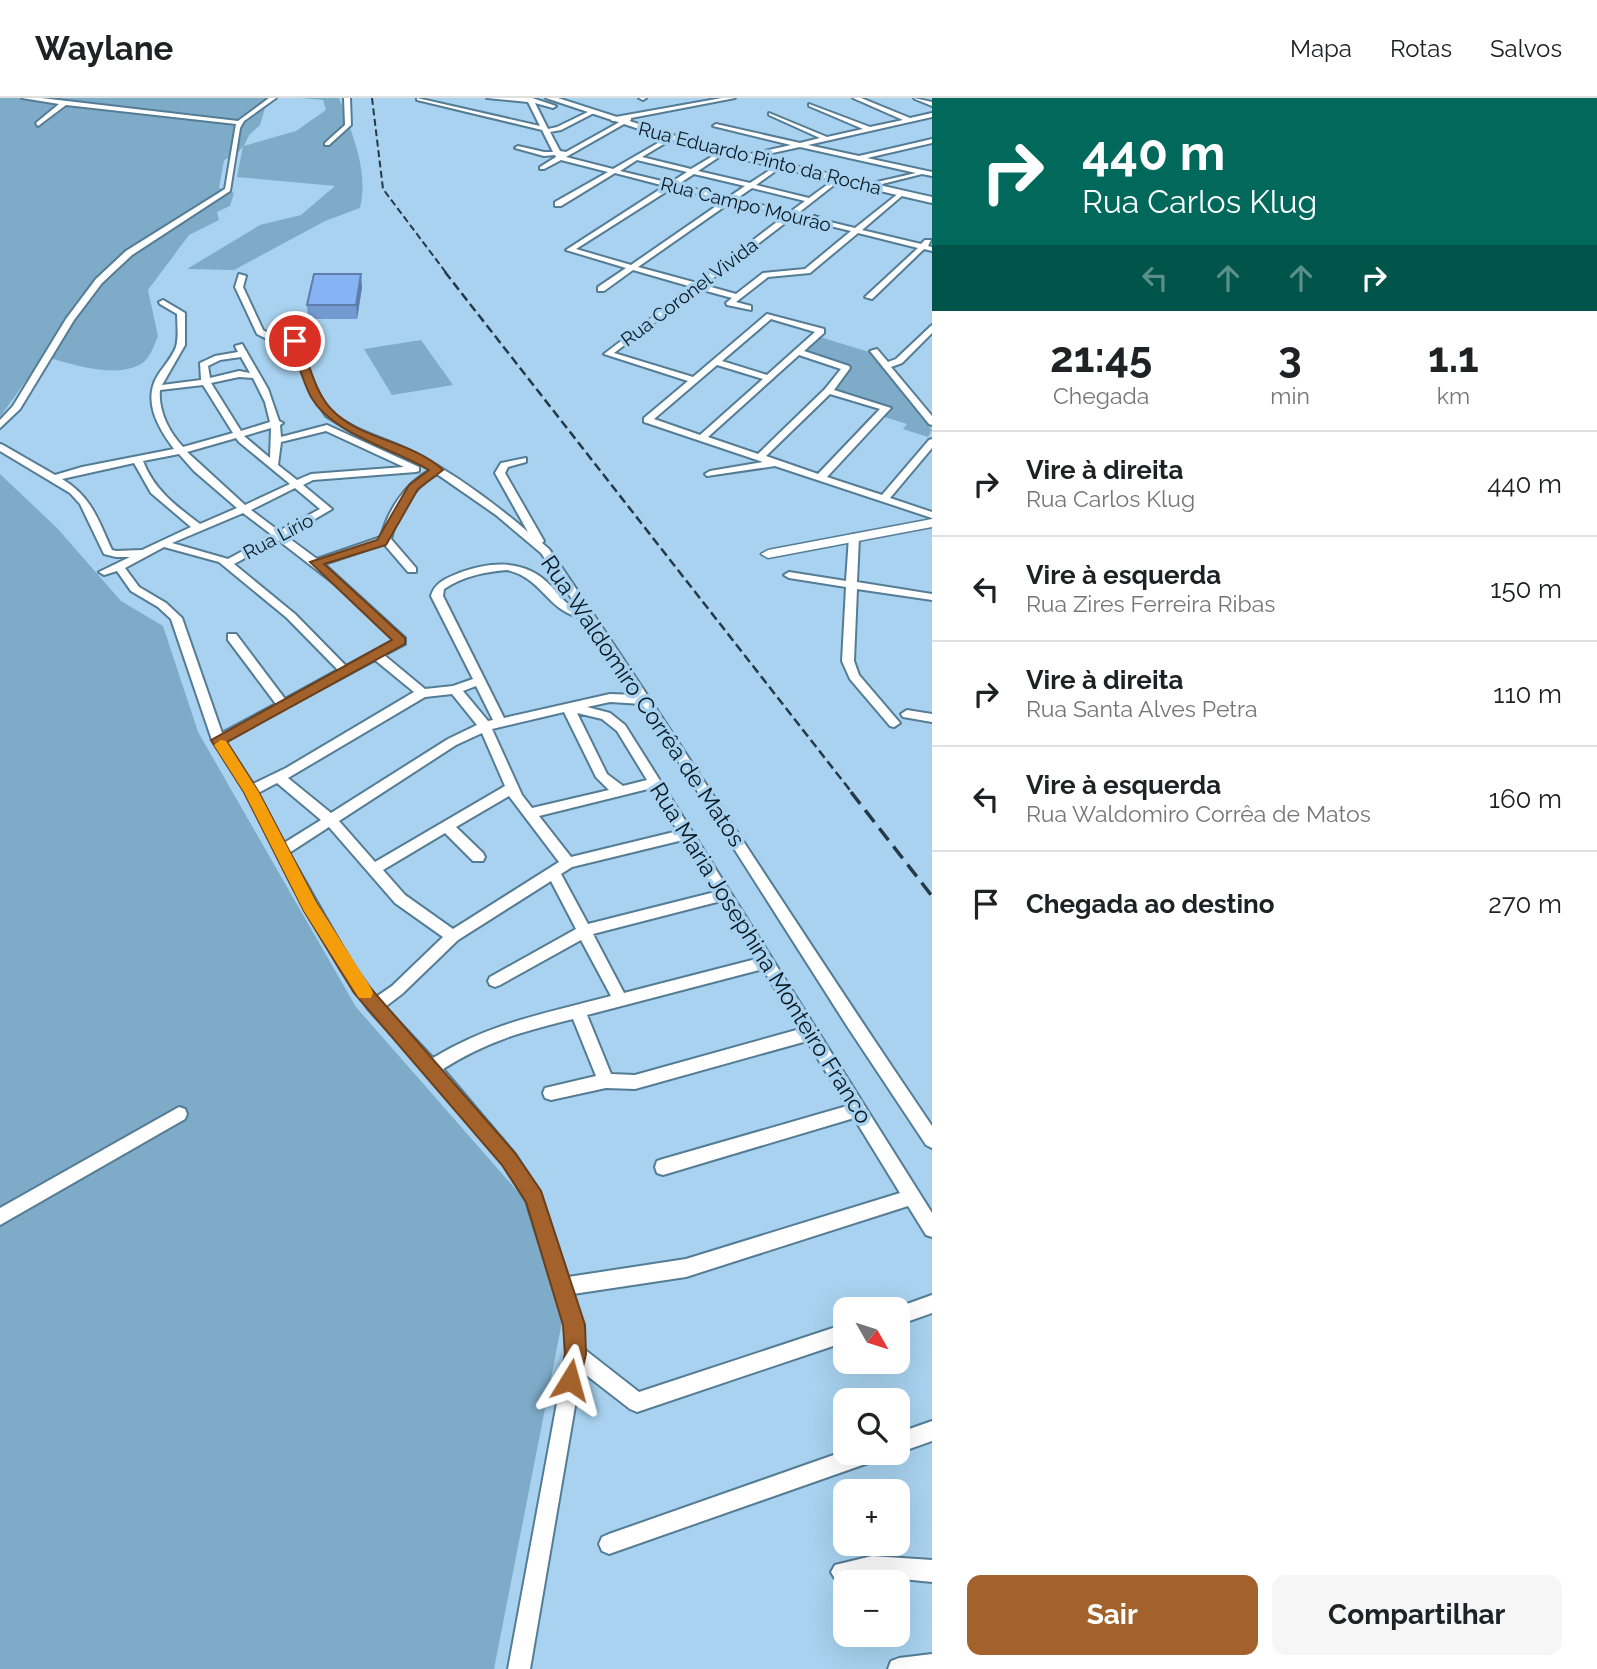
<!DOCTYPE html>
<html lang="pt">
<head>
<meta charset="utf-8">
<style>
	body { margin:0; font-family:Raleway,sans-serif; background:#f6f6f6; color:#202124; height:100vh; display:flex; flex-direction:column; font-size:26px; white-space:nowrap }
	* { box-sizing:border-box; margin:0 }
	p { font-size:23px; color:#757577 }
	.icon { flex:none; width:38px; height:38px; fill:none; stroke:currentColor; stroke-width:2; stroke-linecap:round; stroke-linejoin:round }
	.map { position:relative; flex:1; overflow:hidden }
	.sheet { display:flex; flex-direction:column; background:#fff; width:665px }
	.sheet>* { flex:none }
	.guide { background:#00695c; color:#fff; overflow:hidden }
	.needle { width:46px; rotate:129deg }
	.tools { position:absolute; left:833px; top:1199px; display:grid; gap:14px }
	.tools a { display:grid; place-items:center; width:77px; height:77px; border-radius:14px; background:#fff; box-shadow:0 7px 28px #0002; font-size:35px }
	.pin { position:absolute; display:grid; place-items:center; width:60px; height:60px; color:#fff; margin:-30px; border:4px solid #fff; border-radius:50%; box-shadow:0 2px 7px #0007 }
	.me { position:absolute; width:77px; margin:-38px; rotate:8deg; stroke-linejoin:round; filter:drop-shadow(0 0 5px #0008) }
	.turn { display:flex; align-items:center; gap:24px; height:147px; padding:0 35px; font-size:32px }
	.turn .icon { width:91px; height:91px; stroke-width:2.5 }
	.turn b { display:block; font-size:49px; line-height:60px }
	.lanes { display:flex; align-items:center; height:66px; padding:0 35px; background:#0003; justify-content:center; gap:35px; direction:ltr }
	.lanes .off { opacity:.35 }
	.eta { display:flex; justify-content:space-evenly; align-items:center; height:119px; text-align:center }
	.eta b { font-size:42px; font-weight:700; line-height:49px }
	.cta { display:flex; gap:14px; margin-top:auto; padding:14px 35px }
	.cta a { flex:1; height:80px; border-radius:14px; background:#a3622c; color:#fff; font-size:28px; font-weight:700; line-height:80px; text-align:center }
	.cta a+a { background:#f6f6f6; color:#202124 }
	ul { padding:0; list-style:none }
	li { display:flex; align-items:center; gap:21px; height:105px; padding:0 35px; border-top:2px solid #e0e0e0 }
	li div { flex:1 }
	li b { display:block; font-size:26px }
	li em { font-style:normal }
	header { display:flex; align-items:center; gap:42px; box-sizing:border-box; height:98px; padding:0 35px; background:#fff; border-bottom:2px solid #e0e0e0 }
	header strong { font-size:33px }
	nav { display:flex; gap:38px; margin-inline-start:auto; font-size:24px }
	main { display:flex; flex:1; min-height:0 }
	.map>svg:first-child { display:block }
	.green { fill:#7eabc8 }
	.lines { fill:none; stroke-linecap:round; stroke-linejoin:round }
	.minor-casing { stroke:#547c95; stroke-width:4 }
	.tertiary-casing { stroke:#547c95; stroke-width:3 }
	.secondary-casing { stroke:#547c95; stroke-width:4 }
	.minor { fill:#fff; fill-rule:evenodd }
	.tertiary { fill:#fff; fill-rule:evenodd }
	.secondary { fill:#fff; fill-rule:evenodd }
	.rail-far2 { stroke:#253946; stroke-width:2; stroke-dasharray:7 3.5; stroke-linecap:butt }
	.rail-far1 { stroke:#253946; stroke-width:2.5; stroke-dasharray:9 4.5; stroke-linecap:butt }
	.rail { stroke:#253946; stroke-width:3.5; stroke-dasharray:15 8; stroke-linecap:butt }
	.wall { fill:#739ad2 }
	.shaded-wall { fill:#5e7dab }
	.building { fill:#86b3f4; stroke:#5e7dab; stroke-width:2 }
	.route { fill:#a3622c; stroke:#6a401d; stroke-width:2 }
	.slow { fill:#f59e0b }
	.labels { text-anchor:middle; stroke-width:7; stroke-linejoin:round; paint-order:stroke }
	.far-street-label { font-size:19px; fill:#081821; stroke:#a8d2ef }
	.street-label { font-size:23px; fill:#081821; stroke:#a8d2ef }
</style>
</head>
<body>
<header>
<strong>Waylane</strong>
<nav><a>Mapa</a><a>Rotas</a><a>Salvos</a></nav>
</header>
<main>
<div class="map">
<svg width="932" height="1571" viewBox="0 0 932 1571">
	<rect width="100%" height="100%" fill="#a8d2ef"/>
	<path class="green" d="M0,0h268l-8,27 -11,10 -5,11 52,-15 30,-21 -3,-10 -22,-2h38c13,35 30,73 21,110l-35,13 -91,49 -47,-1 73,-44 41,-10 34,-29 -98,-9 6,-31 -6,8 -13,6 -5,28 15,5 -4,13 -13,6 2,8 -30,15 -41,55 10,46c-3,7 -7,19 -13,25 -24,20 -73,3 -99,-4l-13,14 -33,46z
		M820,239l49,15 63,78 -4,7 -25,-8 4,-5 -26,-8 8,-9 -56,-17 17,-23 -46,-15z
		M421,242l32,45 -61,10 -28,-46z
		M0,376l57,54 64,73 42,25 35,106 158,275 169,193 37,122 -68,347h-494z"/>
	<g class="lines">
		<defs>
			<path id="minor" d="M22,0h19l197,23 31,-23h7l-32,23 -4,7 -10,63 -98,64 -30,28 -28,37 -54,89 -20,19v-8l13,-14 53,-87 30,-40 30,-28 99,-62 11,-65 -170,-19 -28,21 -2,-3 23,-19z
				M344,0h6l1,27 -22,20h-4v-2l20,-18z
				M417,0l123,28 -12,-24 -41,-4h45l24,8 -3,2 -18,-5 13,26 9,-2 33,-16h4v2l-33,17 -11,2 10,19 6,1 59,-33 -13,2 -2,-3 112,-20h13l-104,20v2l-65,37 47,12 57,-33 2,3 -30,18 49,12 32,-19 2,3 -27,18 52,12 29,-19 2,3 -25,18 53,13 26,-19h4v2l-42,33 58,14 44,-35h4v2l-41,35 59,14 4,-4h6l-3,6 4,1v4l-8,-2 -52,50 -7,-2 53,-49 -60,-15 -48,40 -42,4 -32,25 15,4v4l-24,-5 -1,-2 6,-5 -33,-9 -85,64 79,24 74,-63 57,15v4l-20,18 45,15 1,2 -16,22 57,18 -64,69 55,18 47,-55 3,-1v9l-42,50 42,14v6l-157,-52 -68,10 -2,-2 5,-3 53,-9 -119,-40v-4l44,-37 -84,-27 88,-67 -59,-17 -29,21h-6v-4l28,-19 -60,-18 99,-64 -50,-13 -54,33h-6v-4l53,-30 -47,-12 -17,9h-4v-2l16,-10 -1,-2 -11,1 -29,-8 3,-2 26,6h9l-11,-22 -125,-30zM637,62l50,12 -17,11 -50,-12zM694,76l51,12 -16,11 -52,-12zM672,90l53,12 -94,65 -55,-16zM752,90l53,13 -15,11 -54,-13zM731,104l55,13 -89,68 -59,-16zM793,119l58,14 -46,38 -42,4 -27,21 -32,-9zM771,221l44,13 -48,43 -45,-14zM799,257l42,14 -16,20 -67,65 -50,-17zM717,267l46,14 -63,56 -46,-16zM830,296l50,15 -62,65 -52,-18z
				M639,0h7l-3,2z
				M853,0h8l49,20 22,-5v4l-124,28 51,11 73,-17v4l-65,15 65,14v4l-10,-2 -56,14 -2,-3 52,-12 -116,-26 -56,12 -2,-3 49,-11 -78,-19 3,-2 84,19 20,-5 -51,-23v-2l58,24 36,-8 -54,-23v-2l61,23 33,-7z
				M914,0l18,4v4l-17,-7z
				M239,176l7,2 -3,11 20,43 9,5 19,3 -1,-8 7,2c9,26 15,59 34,79 20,20 58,28 82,41 42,22 80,50 115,80l-33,-59 6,-10 25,-5v4l-18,5 -3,6 39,68 -2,2 7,6c130,190 253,386 383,577v22l-6,-3 -79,-119 -205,-322 -32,-2 -23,5 23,6 15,12 307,488v24l-6,-2 -18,-29 -222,71 -113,17 10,31 1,24 55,43 206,-68v18l-208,70 -7,-3 -49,-38 -51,298h-22l58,-315 -1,-29 -39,-124 -23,-37 -77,-92 -57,-62 -28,-40 -48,-83 -48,-95 -33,-52 -41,-121 -13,-12 -27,-16 -14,-20 -13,4 -5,-3 31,-15h-14l-12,-3 -24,-50 -10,-11 -70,-42v-7l3,1 52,30 27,-8 92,-18c-16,-21 -32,-49 -16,-74 6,-9 14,-18 18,-28 3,-11 1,-22 1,-33l-17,-10 -1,-2 4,-2 22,13v32l-23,40 39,-5 -1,-17 15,-7 23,-4 -3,-6 7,-2 26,45 11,32 4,2 -3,2 1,12 46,-12 92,42v4l-3,1 -103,8 -10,5 29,24 -46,27 31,23 64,-22c7,-27 24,-53 49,-67l-25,-15 -50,-21 -29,-18 -16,-24 -17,-49 -26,-4 -10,-5 -22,-47zM241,259l9,16 -11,-2 -29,7 -2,-12 12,-6zM239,279l14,1 12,24 5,20 -29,9 -30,-48zM203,287l30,48 -50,14c-14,-15 -25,-36 -23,-57zM271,330l-1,30 -26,-22zM326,333l78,36 -93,7 -14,6 -19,-15 3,-23zM236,340l3,4 51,42 -45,21 -58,-53zM179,356l15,17 43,37 -37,16c-24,-18 -46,-34 -57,-63zM134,365l17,30 40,34 -49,23 -26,1 -4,-1c-14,-30 -20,-53 -50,-71zM437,376l59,41 45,38 39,58c-13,-5 -20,-15 -29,-25 -25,-27 -59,-25 -92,-13 -12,5 -24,9 -28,23l42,83 -20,7 -28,3 -41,-34 21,-11v-6l-81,-74 60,-20 24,28h8v-4l-25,-29c6,-27 22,-51 46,-65zM295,390l25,21 -41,22 -28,-21zM243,415l29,22 -44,24 -56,-16zM278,442l58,45 58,55 -48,26 -51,-52 -61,-50zM164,449l55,15 68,56 51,52 -53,29 -49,-65h-8v6l48,64 -54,29 -40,-115 -16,-15 -27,-16 -14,-19zM507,472c37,8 41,44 78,48l52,77 -27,-1 -106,24 -61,-122 1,-7c20,-13 40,-17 63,-19zM375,562l39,32 -128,76 -33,16 -28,-43zM476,588l17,34 -5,1 -25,-30zM452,596l25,31 -29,14 -117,74 -43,-35 137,-81zM564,614l32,65 13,13 -77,18 -10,-13 -30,-66zM577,615l25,6 15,12 30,49 -24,6 -16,-12zM482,635l23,53 -130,76 -36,-41 117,-76zM277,685l44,37 -37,23 -26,-50zM652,690l26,43 -107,26 -32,-41zM509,698l50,66 -106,67 -48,-34 -22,-25 62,-37 28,28h10l2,-4 -2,-4 -27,-26zM329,729l66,76 48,34 -51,49 -16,11 -25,-35 -62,-109zM683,742l32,52 -127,32 -27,-50 11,-7zM551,783l25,48 -86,48 -2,4 2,4 5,2 5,-2 81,-45 30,56c-64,17 -121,27 -178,62l-48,-51 17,-13 56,-54zM721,803l35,58 -132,34 -31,-59zM763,871l37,60 -165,46 -24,-1 -24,-59zM573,921l23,57 -51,12 -2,5 2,5 6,2 55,-12 29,1 172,-48 40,65 -184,53 -6,2 -2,6 2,6 6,2 191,-57 46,75 -214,66 -118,18 -28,-85 -25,-38 -72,-85c46,-29 79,-37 130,-50z
				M932,227v8l-30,30 -11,4 41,49v9l-3,-1 -59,-73 7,-2 11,13 8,-3z
				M854,436l5,3 -2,45 75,12v6l-75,-11 -3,72 5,14 41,48 -6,4 -4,-1 -40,-47 -8,-18 4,-74 -57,-9 -5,-3 5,-3 57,9 3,-44z
				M907,612l25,4v8l-29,-5 -2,-3z
				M179,1009l6,2 2,5 -2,5 -185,106v-17z
				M932,1197v18l-34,12v-16h-5z
				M932,1323v20l-34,12 -1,-1 1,-19z
				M845,1353l36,1 -3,7 -7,3 -262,92 -7,-3 -3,-7 3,-7 7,-3z
				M872,1458l60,4v22l-60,-6 -30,7 -7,-4 -4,-7 4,-7z
				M932,1556v15h-44l3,-8 8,-3z"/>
			<path id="tertiary" d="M932,421v8l-164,31 -7,-4 7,-4z"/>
			<path id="secondary" d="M546,0h12l149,48 225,51v6l-230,-53z"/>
		</defs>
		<use href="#minor" class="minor-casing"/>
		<use href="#tertiary" class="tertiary-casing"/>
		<use href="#secondary" class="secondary-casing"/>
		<use href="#minor" class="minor"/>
		<use href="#tertiary" class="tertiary"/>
		<use href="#secondary" class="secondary"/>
		<path class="rail-far2" d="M372,0l11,91 64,85"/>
		<path class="rail-far1" d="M445,174l408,522"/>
		<path class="rail" d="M851,694l81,104"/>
	</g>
	<path class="wall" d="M362,189l-5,32h-49l-1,-14z"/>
	<path class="shaded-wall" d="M361,176l1,13 -5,32 -1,-14z"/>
	<path class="building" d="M314,176h47l-5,31h-49z"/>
	<path class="route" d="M295,240l5,3c9,22 15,52 32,69 29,30 80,31 111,60l-25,19 -32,56 -62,19 81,74v6l-178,98 31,49 58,111 50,81 149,170 26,38 44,134 1,29 -8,34 -8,3 -7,-3 -3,-8 5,-26 -2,-29 -37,-123 -24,-37 -148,-172 -50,-82 -60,-119 -33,-52 181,-100 -82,-78 67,-22 32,-55 20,-15c-35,-21 -97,-36 -118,-73 -9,-17 -14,-38 -21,-56z"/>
	<path class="slow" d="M221,642l5,1 32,50 58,111 55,86 2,5 -2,5h-12l-55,-87 -60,-119 -30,-47z"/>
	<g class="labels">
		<g class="far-street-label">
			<text transform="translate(760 60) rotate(14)" y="7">Rua Eduardo Pinto da Rocha</text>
			<text transform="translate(746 106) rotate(14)" y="7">Rua Campo Mourão</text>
			<text transform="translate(689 194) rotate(-37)" y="7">Rua Coronel Vivida</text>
			<text transform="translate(278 438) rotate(-28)" y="7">Rua Lírio</text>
		</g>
		<g class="street-label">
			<text transform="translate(643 603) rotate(56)" y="8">Rua Waldomiro Corrêa de Matos</text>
			<text transform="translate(761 855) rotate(58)" y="8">Rua Maria Josephina Monteiro Franco</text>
		</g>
	</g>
</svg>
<div class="tools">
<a><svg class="needle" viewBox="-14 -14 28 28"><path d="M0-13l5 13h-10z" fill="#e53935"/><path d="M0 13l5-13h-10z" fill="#757577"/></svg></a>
<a><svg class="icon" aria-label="search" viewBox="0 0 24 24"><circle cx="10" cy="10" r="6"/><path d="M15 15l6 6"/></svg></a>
<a>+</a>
<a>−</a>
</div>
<div class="pin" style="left:295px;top:243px;background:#d93025"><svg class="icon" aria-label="arrive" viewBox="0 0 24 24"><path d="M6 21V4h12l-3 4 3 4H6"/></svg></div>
<svg class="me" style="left:570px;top:1282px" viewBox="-20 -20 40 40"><path d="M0-17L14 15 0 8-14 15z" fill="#a3622c" stroke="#fff" stroke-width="4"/></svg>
</div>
<section class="sheet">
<div class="guide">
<div class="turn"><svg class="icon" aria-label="right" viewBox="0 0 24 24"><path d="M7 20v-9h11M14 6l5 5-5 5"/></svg><div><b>440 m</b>Rua Carlos Klug</div></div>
<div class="lanes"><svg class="icon off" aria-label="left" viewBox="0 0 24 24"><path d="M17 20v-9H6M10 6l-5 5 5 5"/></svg><svg class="icon off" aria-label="ahead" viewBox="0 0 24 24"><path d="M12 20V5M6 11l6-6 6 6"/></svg><svg class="icon off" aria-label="ahead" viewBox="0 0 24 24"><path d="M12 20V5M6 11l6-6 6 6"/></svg><svg class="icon" aria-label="right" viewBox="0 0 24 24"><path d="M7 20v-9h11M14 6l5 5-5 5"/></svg></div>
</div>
<div class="eta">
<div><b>21:45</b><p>Chegada</p></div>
<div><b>3</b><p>min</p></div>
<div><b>1.1</b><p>km</p></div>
</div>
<ul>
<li><svg class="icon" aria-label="right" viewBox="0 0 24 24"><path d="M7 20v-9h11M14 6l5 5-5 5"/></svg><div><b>Vire à direita</b><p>Rua Carlos Klug</p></div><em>440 m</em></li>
<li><svg class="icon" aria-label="left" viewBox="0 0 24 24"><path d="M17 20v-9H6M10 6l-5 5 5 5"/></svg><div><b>Vire à esquerda</b><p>Rua Zires Ferreira Ribas</p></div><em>150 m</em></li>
<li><svg class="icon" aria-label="right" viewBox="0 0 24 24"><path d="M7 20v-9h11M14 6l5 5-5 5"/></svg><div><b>Vire à direita</b><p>Rua Santa Alves Petra</p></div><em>110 m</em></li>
<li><svg class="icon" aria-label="left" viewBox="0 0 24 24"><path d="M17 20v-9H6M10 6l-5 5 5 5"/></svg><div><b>Vire à esquerda</b><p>Rua Waldomiro Corrêa de Matos</p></div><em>160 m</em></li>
<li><svg class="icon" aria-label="arrive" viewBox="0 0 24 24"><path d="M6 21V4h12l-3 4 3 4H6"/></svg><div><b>Chegada ao destino</b></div><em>270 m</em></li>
</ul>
<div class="cta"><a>Sair</a><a>Compartilhar</a></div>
</section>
</main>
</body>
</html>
